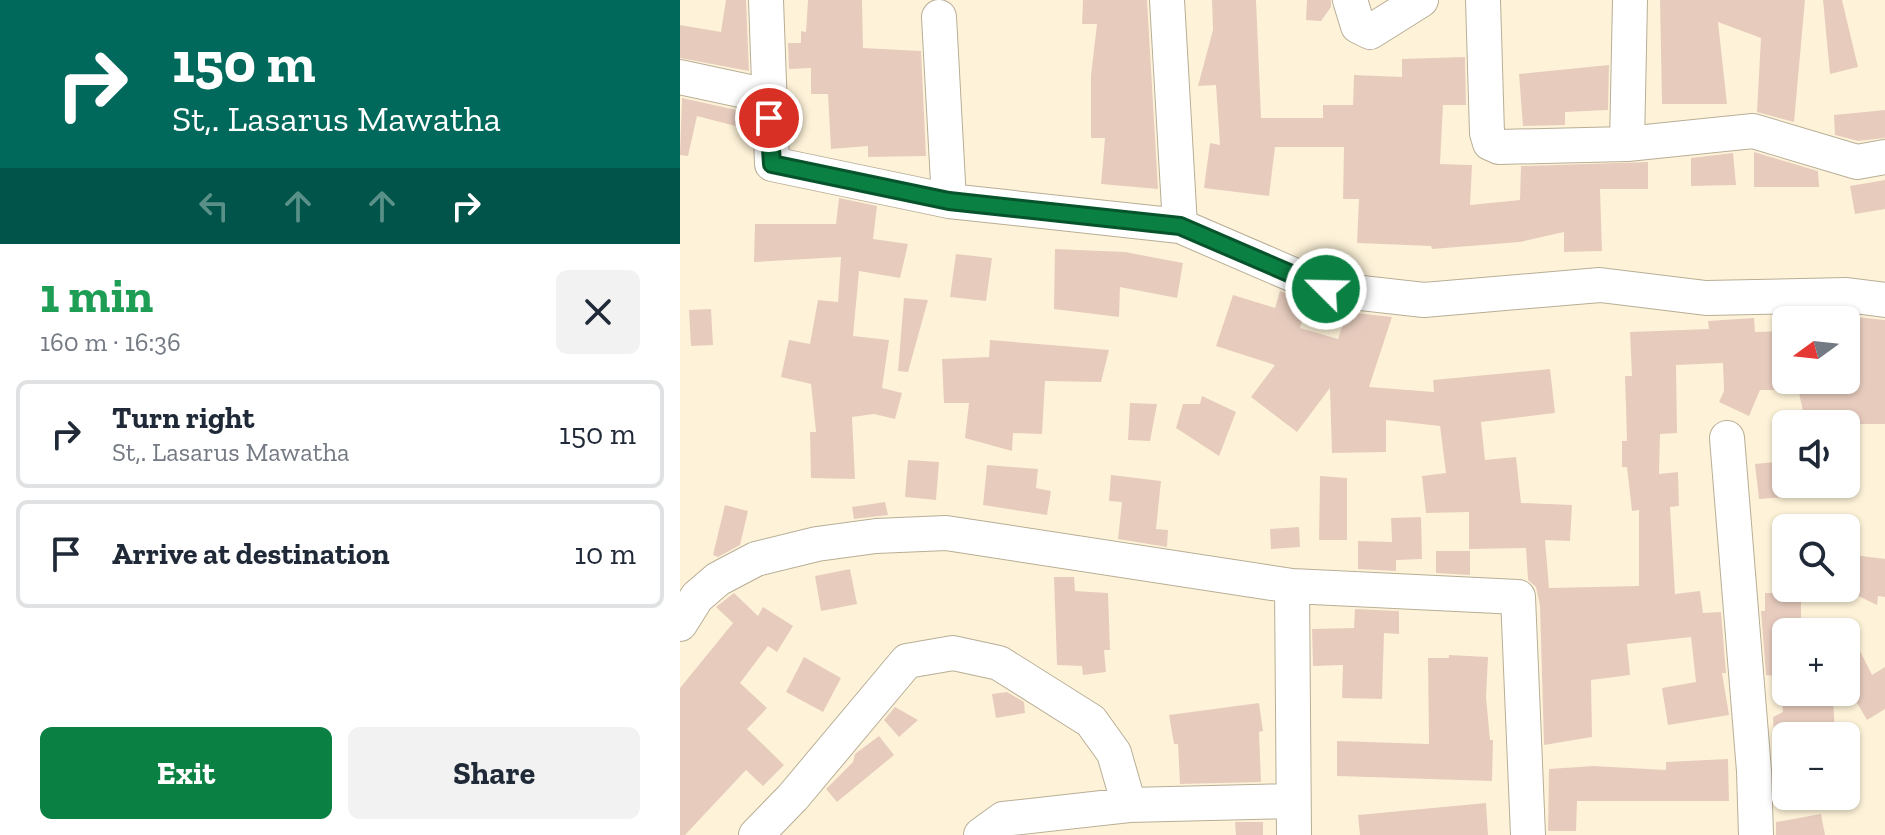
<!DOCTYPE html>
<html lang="en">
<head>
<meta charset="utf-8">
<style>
	body { margin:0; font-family:"Zilla Slab",serif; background:#f2f2f3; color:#1f2937; height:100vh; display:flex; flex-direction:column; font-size:30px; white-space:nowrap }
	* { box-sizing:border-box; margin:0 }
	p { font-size:26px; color:#747a83 }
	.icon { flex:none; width:44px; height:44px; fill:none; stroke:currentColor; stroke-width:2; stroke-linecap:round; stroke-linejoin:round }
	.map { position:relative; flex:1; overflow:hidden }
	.side { display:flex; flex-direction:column; background:#fff; width:680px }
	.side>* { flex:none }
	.guide { background:#00695c; color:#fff; overflow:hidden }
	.needle { width:52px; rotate:255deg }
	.fabs { position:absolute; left:1092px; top:306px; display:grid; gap:16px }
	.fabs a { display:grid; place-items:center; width:88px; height:88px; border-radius:12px; background:#fff; box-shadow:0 2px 6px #0004; font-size:40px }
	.pin { position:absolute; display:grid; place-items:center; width:68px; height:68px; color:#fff; margin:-34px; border:4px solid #fff; border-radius:50%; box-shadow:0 2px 8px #0007 }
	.me { position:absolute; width:88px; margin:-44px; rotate:293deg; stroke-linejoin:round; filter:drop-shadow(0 0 6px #0008) }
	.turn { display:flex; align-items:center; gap:28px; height:168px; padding:0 40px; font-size:36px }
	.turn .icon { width:104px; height:104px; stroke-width:2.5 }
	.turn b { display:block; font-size:56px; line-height:68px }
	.lanes { display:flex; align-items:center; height:76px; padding:0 40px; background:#0003; justify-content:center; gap:40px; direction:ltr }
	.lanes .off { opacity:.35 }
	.round { display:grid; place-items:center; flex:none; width:84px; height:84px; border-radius:12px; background:#f2f2f3 }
	.overview { display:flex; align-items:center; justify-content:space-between; height:136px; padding:0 40px }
	h1 { font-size:48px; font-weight:700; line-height:60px; color:#1e9e55 }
	.button { display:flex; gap:16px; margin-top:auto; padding:16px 40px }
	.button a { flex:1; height:92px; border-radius:12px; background:#0b8043; color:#fff; font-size:32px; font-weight:700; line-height:92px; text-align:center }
	.button a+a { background:#f2f2f3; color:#1f2937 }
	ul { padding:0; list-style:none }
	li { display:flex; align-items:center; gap:24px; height:108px; margin:0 16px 12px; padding:0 24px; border:4px solid #e0e1e3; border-radius:12px }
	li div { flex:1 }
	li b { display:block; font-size:30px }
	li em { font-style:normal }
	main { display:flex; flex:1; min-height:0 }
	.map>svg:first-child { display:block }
	.building { fill:#e7ccbe }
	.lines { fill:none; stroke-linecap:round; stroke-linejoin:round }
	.minor-casing { stroke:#b8ae96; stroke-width:36 }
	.minor { stroke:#fff; stroke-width:34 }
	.route-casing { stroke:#07532c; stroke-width:20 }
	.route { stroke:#0b8043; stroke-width:14 }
</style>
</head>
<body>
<main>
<section class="side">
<div class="guide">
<div class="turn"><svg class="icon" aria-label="right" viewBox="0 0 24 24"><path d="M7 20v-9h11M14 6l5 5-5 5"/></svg><div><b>150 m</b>St,. Lasarus Mawatha</div></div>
<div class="lanes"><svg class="icon off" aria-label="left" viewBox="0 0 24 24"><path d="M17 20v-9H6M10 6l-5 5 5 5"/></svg><svg class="icon off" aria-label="ahead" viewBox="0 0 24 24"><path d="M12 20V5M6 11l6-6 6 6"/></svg><svg class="icon off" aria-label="ahead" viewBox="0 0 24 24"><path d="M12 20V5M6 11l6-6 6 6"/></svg><svg class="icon" aria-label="right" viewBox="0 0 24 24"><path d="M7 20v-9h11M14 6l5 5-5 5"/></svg></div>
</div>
<div class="overview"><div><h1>1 min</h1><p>160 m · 16:36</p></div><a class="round"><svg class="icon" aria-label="close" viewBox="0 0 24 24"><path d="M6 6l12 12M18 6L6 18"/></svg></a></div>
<ul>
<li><svg class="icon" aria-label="right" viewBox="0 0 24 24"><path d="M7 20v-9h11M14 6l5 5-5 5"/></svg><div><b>Turn right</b><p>St,. Lasarus Mawatha</p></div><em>150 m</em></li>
<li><svg class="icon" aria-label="arrive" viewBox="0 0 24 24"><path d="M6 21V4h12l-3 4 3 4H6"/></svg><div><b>Arrive at destination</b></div><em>10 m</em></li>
</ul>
<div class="button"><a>Exit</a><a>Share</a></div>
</section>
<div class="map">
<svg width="1205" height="835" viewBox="0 0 1205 835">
	<rect width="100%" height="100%" fill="#fef3d9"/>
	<path class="building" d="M46,0h20l3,71 -69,-13v-33l41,7z
		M128,0h54l1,48 58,3 5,105 -58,1v-11l-37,3 -3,-55h-17v-26l-22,1 -1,-26h13v-12l5,1z
		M403,0h64l11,189 -57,-5 4,-46h-14v-63l6,-51h-15z
		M532,0h44l5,118h62v-13h30l1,-30 48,2v-18l63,-2 1,48h-23l-3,59 32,1 -2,40 50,-5 1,-34 127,-4v27h-48l2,62 -38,1v-20l-44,10 -88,7 -1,-3 -74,-3 2,-44h-16l1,-52h-69l-6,49 -65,-8 6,-45 10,2 -4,-60 -18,1 15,-56z
		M627,0h24v7l-10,14 -15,-1z
		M980,0h145l-11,122 -37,-10 4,-74 -43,-16 9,82h-65z
		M1143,0h19l16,67 -28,7z
		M929,65l-1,45 -43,2v13l-42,1 -4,-52z
		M2,98l68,15 1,17 -54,-14 -9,40 -8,-1z
		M1205,110v28l-27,3 -23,-6 -1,-20z
		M1074,152l64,19 1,16h-65z
		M1053,153l3,32 -45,1v-28z
		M1205,180v29l-30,5 -5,-28z
		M159,198l38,8 -4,33 35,5 -8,34 -41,-7 -6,65 36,4 -7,48 20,5 -7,26 -21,-5 -22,3 3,62 -44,-1 -1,-46h6l-5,-48 -30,-7 8,-37 21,4 8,-44 20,2 3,-45 -87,5 1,-38h81z
		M375,249l70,3 58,11 -6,35 -57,-11 -1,30 -65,-8z
		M276,254l36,4 -6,43 -36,-4z
		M600,291l27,11 -7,26 38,11 9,-27 45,5 -23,70 65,5 -1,-12 117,-11 5,44 -74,9 4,38 31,-3 5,46 51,2 -2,36 -25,-1 4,48 90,-2v-76l-7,1 -5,-44h-5v-26h5l-2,-65h7l-2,-44 79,-3 -1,-8 46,-3 1,14 31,-1v59h-26l-11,26 -30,-14 5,-11 -1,-28 -47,2 1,68 -17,1 -1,40 19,-2 1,34 -9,1 5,87 25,-3 3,22 18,-1 5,61h-4l7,42 -61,10 -6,-37 34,-6 -5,-45 -64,7 3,31 -39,5 1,57 -48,8 -4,-139 -4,-19 -8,-7 -2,-32 -57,1v-37l-43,1 -4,-37 24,-3 -6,-47 -54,-6v32l-54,1 -2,-65 -33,44 -46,-35 24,-32 -59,-19 17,-51 42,13z
		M224,298l24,2 -20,72 -10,-1z
		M31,309l2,36 -22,1 -2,-36z
		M1166,316l39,4v104h-79l-10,-44h50z
		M310,340l73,6 46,4 -8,32 -56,-1 -3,53 -29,-1 -1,18 -47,-13 4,-35h-25l-2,-44 47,-2z
		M522,396l34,16 -17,44 -43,-28 7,-24h17z
		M450,403l27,1 -7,37 -22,-1z
		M228,460l31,2 -3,38 -31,-3z
		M1106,461v36l-27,2 -4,-35z
		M307,465l51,4 -2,19 15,3 -4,24 -64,-10z
		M431,475l50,6 -5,48 12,1 -1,17 -49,-8 4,-37 -13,-1z
		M640,476l27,2v62h-28z
		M205,502l3,13 -34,4 -2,-12z
		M45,505l23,6 -8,34 -22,12 -5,-2z
		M741,517l1,42 -26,1v11l-38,-2v-28l34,1 -1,-24z
		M619,527l1,20 -29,2 -1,-20z
		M756,551h34v24l-34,-2z
		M1166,554l39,5v38l-7,-1 -1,9 -31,-15z
		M170,569l7,35 -36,7 -6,-35z
		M374,577h20l1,14 33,2 2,57h-6l2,22 -23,3 -1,-9 -25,-1z
		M54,593l24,23 5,-9 30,19 -16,26 -9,-6 -28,37 27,25 -20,21 37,36 -21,21 -17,-16 -61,65h-5v-147l53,-65 -17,-16z
		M1085,593h36v39h-15v45l-20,-2 -5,-64h4z
		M675,609l44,2v23l-15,-1 -2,66 -40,-1 1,-33 -30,1 -1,-37 42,-1z
		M1166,623l26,52 13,-8v42l-18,11 -21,-36z
		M769,655l39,2 -2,40 4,43h3l-1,41 -155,-5v-35l92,3 -1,-86h21z
		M124,657l37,21 -18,34 -37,-20z
		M327,692l17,10 1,11 -29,5 -4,-24z
		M1153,699l2,34 -61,3 -1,-19 10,-5 -1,-10z
		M579,703l4,28 -4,1 2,50 -81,2 -2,-40h-4l-5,-29z
		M215,707l23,13 -19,17 -15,-17z
		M199,736l15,19 -57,47 -11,-13 27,-27 2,-8z
		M1048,759l1,42h-152l-1,30h-28l1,-62 44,-3 73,4v-8z
		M806,803l2,32h-128l-2,-20z
		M1141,814l4,21h-49v-13z
		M555,822h28v13h-27z"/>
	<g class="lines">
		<defs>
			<path id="minor" d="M86,0l6,164 177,37 231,25 146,63 98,11 176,-15 106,13 141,-3 38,5
				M487,0l13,226
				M670,0l8,26 12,6 51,-32
				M803,0l4,133 3,10 9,4 128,-3 126,-13 104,31 28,-5
				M259,17l10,184
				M0,77l88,19
				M947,144l3,-144
				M1047,438l27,333 2,64
				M612,586l2,249
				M0,624l17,-27 21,-18 38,-20 61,-15 59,-8 70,-3 346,53 226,11 10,238
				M76,835l37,-38 114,-136 46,-8 46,10 92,58 23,32 15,52
				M301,835l22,-16 126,-14 162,-4"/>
		</defs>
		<use href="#minor" class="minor-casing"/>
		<use href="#minor" class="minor"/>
	</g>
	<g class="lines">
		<defs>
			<path id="route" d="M89,118l3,46 177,37 231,25 146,63"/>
		</defs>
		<use href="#route" class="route-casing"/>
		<use href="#route" class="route"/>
	</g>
</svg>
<div class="fabs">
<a><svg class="needle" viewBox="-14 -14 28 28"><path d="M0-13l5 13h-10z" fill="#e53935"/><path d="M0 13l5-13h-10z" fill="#747a83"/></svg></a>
<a><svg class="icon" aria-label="sound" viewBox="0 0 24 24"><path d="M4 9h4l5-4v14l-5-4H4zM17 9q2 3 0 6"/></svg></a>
<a><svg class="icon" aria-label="search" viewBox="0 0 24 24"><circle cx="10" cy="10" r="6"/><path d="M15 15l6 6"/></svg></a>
<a>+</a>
<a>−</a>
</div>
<div class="pin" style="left:89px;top:118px;background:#d93025"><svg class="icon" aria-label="arrive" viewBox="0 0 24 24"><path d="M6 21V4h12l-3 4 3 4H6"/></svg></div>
<svg class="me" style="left:646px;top:289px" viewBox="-20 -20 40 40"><circle r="17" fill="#0b8043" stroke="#fff" stroke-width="3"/><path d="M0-11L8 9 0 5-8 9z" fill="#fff"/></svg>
</div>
</main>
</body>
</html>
